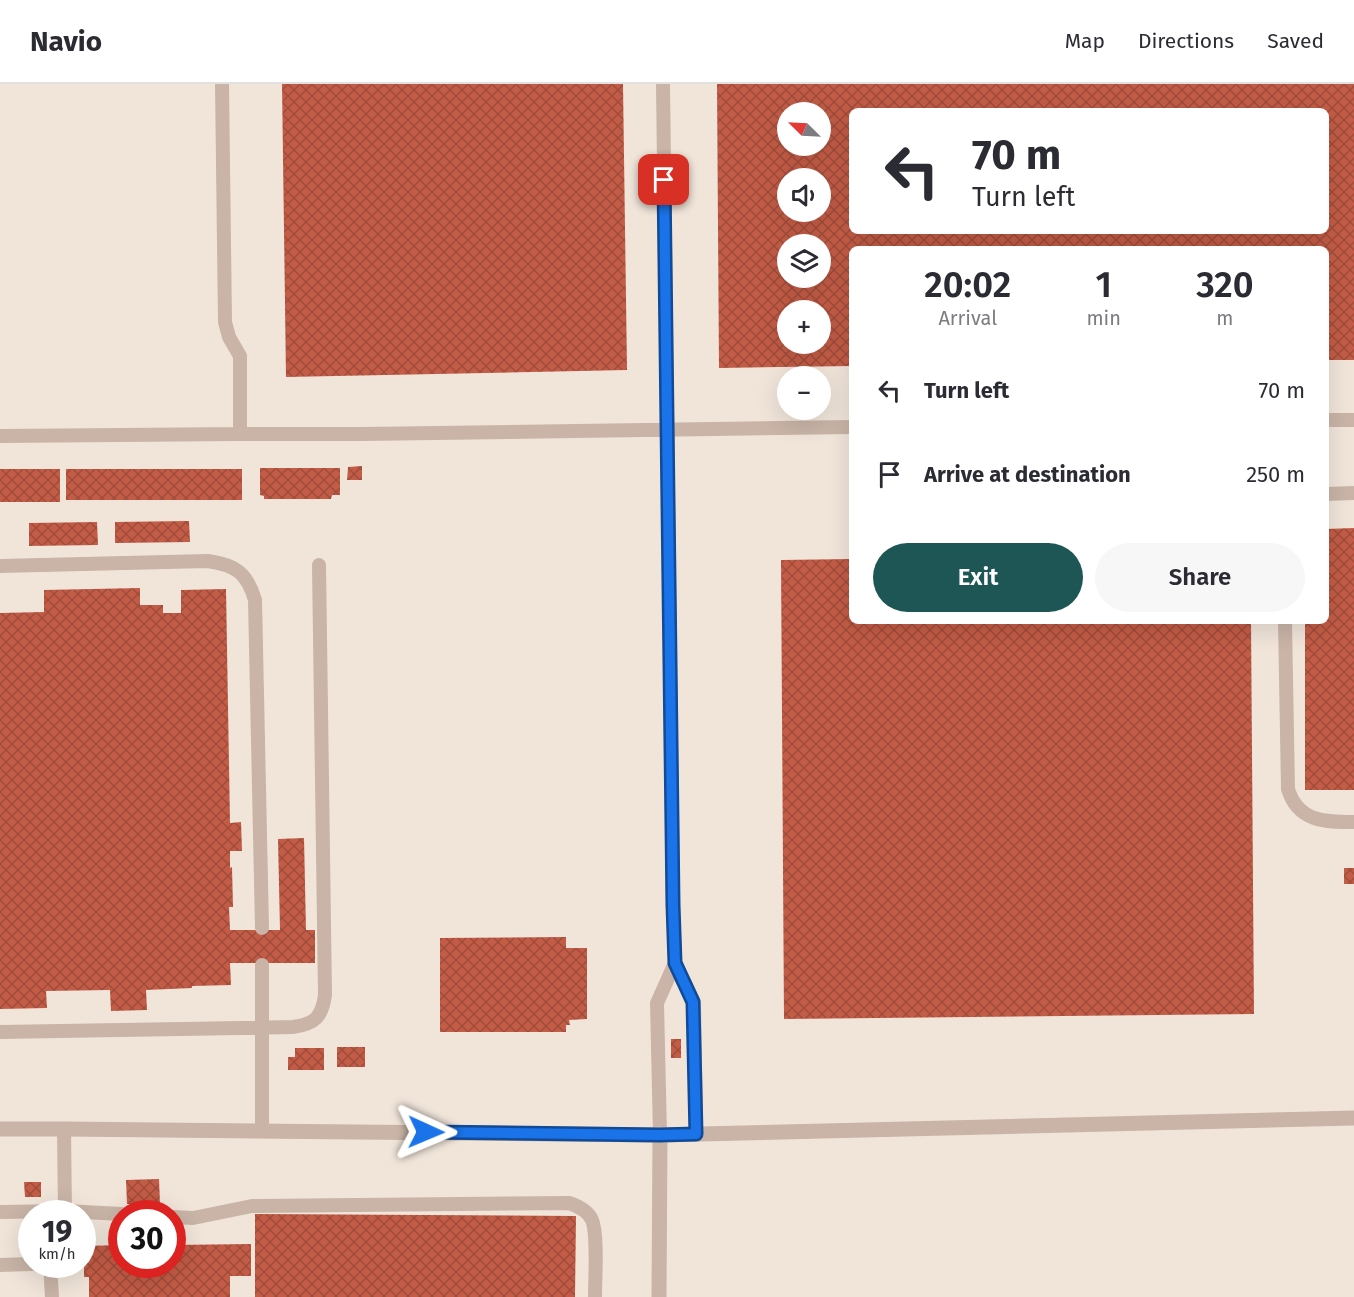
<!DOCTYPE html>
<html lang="en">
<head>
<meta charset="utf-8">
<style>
	body { margin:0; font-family:"Fira Sans",sans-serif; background:#f7f7f7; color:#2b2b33; height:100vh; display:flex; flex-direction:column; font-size:22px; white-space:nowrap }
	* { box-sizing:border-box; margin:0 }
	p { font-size:20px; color:#7c7c81 }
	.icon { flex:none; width:33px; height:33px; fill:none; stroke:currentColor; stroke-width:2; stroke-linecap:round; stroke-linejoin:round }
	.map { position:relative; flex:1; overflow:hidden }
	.panel { position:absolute; left:849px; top:162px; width:480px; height:378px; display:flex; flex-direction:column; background:#fff; border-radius:9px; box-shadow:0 6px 24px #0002 }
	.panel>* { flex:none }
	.top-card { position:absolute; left:849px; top:24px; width:480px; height:126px; border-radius:9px; box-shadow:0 6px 24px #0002; background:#fff; color:#2b2b33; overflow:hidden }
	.needle { width:39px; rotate:294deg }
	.fabs { position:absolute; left:777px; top:18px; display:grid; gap:12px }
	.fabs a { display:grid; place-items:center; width:54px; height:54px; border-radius:50%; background:#fff; box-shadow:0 6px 24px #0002; font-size:30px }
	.speed { position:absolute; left:18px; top:1116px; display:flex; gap:12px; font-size:30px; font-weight:700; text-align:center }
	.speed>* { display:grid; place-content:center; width:78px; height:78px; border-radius:50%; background:#fff; box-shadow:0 6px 24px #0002; line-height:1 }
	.speed small { font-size:15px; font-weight:400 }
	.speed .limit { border:9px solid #d22; background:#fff; color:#111 }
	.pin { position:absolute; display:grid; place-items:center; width:51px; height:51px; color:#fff; margin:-26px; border-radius:12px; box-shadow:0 3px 9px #0006 }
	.me { position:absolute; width:66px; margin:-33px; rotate:91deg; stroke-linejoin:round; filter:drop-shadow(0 0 4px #0008) }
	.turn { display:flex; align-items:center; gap:21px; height:126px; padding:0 24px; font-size:27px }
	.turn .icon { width:78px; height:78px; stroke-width:2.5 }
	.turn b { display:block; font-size:42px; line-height:51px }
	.eta { display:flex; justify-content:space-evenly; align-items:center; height:102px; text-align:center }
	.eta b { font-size:36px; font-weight:600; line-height:42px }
	.cta { display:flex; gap:12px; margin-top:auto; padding:12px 24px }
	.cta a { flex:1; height:69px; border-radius:36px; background:#1e5656; color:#fff; font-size:24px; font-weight:600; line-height:69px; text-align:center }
	.cta a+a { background:#f7f7f7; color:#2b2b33 }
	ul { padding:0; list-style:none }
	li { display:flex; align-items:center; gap:18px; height:84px; padding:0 24px }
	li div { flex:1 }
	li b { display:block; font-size:22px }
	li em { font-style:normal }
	header { display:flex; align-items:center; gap:36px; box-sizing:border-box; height:84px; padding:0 30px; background:#fff; border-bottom:2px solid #e1e1e2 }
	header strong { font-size:28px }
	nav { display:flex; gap:33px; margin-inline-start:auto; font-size:21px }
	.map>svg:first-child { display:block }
	.building { fill:url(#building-cross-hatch); fill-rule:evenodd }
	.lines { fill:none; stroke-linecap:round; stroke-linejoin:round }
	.service { stroke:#c9b4a7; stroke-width:14 }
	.minor { stroke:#c9b4a7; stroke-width:15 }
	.route-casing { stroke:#114b97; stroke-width:15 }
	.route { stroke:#1a73e8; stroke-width:10 }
</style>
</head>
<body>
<header>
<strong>Navio</strong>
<nav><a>Map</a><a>Directions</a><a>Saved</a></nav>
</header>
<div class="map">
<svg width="1354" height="1213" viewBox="0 0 1354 1213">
	<defs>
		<pattern id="building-cross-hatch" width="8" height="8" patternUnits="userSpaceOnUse" patternTransform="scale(1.5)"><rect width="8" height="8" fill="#c35c46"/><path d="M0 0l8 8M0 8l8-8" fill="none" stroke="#9f4c3a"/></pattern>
	</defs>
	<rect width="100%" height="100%" fill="#f1e5da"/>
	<path class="building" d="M282,0h341l4,286 -341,7z
		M717,0h637v276h-28v-111h-474v117l-133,2zM852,27h474v120h-474zM788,28h32v34h-32zM788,94h32v34h-32zM788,160h32v34h-32zM788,226h32v34h-32z
		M362,382v14h-15l1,-13z
		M260,384h80v27h-8l-1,4h-67v-3l-4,-1z
		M0,385h60v33h-60z
		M66,385h176v31h-176z
		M189,437l1,21 -75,1v-21z
		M97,438l1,23 -69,1v-23z
		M1354,444v262h-49v-169h21v-92z
		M852,475v62h399l3,393 -470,5 -3,-459z
		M140,504v17h23v8h18v-23l45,-1 4,234 11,-1 1,29h-12v17l2,-1 1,40h-4l1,23h50l-2,-91 26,-1 2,92h9v33h-85l1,22 -39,1v2l-46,2 1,20 -36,1 -1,-21 -64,1 1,17 -47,1v-396l44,-1v-22z
		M1344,784h10v16h-10z
		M566,853v11h21v71l-18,1 1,5h-4v7h-126v-94z
		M671,955h10v19h-10z
		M337,963h28v20h-28z
		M295,964h29v22h-36v-13h7z
		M159,1095l1,25h-33l-1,-24z
		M24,1098h17v15h-16z
		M255,1130l321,2 -1,81h-320z
		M251,1160v32h-21v21h-141v-20h-5v-31l38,-1v19h50v-19z"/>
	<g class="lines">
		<path class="service" d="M222,0l3,238 4,15 11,19v78
			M663,0l10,821 2,58 19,39 2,132
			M1326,336h28
			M0,352l240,-2h122l490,-7
			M1326,410l28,-1
			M0,482l208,-5c28,4 39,12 47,39l7,328
			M1285,537l3,168c10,33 37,33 66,33
			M262,881v166
			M0,948l293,-5c22,-3 29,-10 32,-32l-6,-430
			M64,1045l1,85
			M660,1051l-3,-132 18,-40
			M0,1128l65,-1 57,3
			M172,1133l21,1 59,-12 317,-3c9,3 19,8 23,17 6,14 3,60 3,77
			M50,1180l2,33
			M0,1181l32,-1"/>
		<path class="minor" d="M0,1045h64l596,6 694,-17
			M659,1213l1,-162"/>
	</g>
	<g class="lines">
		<defs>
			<path id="route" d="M426,1048l234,3 36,-1 -3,-132 -18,-39 -2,-58 -9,-725"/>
		</defs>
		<use href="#route" class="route-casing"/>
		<use href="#route" class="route"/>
	</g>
</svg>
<div class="fabs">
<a><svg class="needle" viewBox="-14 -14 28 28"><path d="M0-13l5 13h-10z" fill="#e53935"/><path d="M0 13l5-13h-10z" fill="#7c7c81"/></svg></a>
<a><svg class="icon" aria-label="sound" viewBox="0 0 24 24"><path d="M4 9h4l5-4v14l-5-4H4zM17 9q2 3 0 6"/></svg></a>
<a><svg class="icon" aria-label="layers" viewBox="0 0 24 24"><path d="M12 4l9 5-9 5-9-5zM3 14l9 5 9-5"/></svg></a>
<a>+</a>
<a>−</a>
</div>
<div class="speed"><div>19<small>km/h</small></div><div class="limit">30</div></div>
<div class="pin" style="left:664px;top:96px;background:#d93025"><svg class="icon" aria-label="arrive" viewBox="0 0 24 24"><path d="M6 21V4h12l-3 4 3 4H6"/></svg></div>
<svg class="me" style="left:426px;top:1048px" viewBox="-20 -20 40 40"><path d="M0-17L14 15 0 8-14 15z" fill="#1a73e8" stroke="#fff" stroke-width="4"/></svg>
<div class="top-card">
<div class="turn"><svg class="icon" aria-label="left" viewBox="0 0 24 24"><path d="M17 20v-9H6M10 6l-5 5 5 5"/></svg><div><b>70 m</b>Turn left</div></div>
</div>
<section class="panel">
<div class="eta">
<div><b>20:02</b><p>Arrival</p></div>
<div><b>1</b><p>min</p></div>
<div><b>320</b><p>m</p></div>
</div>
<ul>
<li><svg class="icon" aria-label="left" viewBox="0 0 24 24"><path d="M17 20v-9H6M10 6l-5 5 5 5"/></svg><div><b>Turn left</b></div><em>70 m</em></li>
<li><svg class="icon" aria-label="arrive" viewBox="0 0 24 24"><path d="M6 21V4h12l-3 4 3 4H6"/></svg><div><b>Arrive at destination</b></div><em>250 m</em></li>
</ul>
<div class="cta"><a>Exit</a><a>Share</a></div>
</section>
</div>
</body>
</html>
